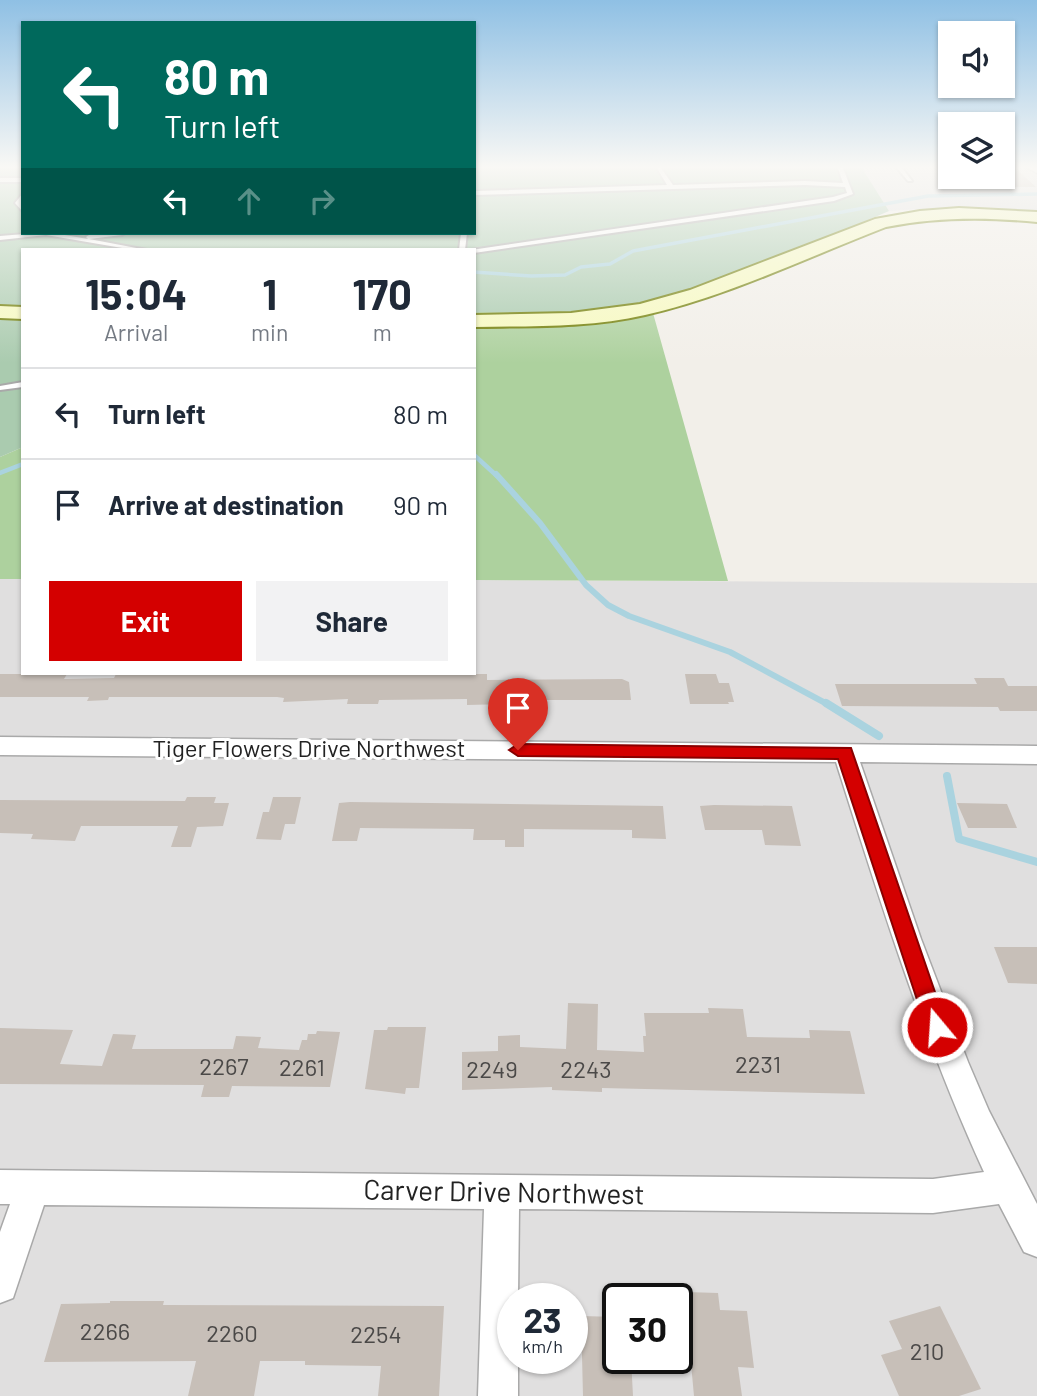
<!DOCTYPE html>
<html lang="en">
<head>
<meta charset="utf-8">
<style>
	body { margin:0; font-family:Barlow,sans-serif; background:#f2f2f3; color:#1f2937; height:100vh; display:flex; flex-direction:column; font-size:26px; white-space:nowrap }
	* { box-sizing:border-box; margin:0 }
	p { font-size:23px; color:#747a83 }
	.icon { flex:none; width:38px; height:38px; fill:none; stroke:currentColor; stroke-width:2; stroke-linecap:round; stroke-linejoin:round }
	.map { position:relative; flex:1; overflow:hidden }
	.side { position:absolute; left:21px; top:248px; width:455px; height:427px; display:flex; flex-direction:column; background:#fff; border-radius:0px; box-shadow:0 2px 5px #0004 }
	.side>* { flex:none }
	.guide { position:absolute; left:21px; top:21px; width:455px; height:214px; border-radius:0px; box-shadow:0 2px 5px #0004; background:#00695c; color:#fff; overflow:hidden }
	.buttons { position:absolute; left:938px; top:21px; display:grid; gap:14px }
	.buttons a { display:grid; place-items:center; width:77px; height:77px; border-radius:0px; background:#fff; box-shadow:0 2px 5px #0004; font-size:35px }
	.speed { position:absolute; left:497px; top:1283px; display:flex; gap:14px; font-size:35px; font-weight:700; text-align:center }
	.speed>* { display:grid; place-content:center; width:91px; height:91px; border-radius:50%; background:#fff; box-shadow:0 2px 5px #0004; line-height:1 }
	.speed small { font-size:18px; font-weight:400 }
	.speed .limit { border:4px solid #111; border-radius:10px; background:#fff; color:#111 }
	.pin { position:absolute; display:grid; place-items:center; width:60px; height:60px; color:#fff; margin:-72px -30px; border-radius:50% 50% 50% 0; rotate:-45deg; box-shadow:0 0 7px #0007 }
	.pin .icon { rotate:45deg }
	.me { position:absolute; width:77px; margin:-38px; rotate:342deg; stroke-linejoin:round; filter:drop-shadow(0 0 5px #0008) }
	.turn { display:flex; align-items:center; gap:24px; height:147px; padding:0 28px; font-size:32px }
	.turn .icon { width:91px; height:91px; stroke-width:2.5 }
	.turn b { display:block; font-size:49px; line-height:60px }
	.lanes { display:flex; align-items:center; height:66px; padding:0 28px; background:#0003; justify-content:center; gap:35px; direction:ltr }
	.lanes .off { opacity:.35 }
	.eta { display:flex; justify-content:space-evenly; align-items:center; height:119px; text-align:center }
	.eta b { font-size:42px; font-weight:700; line-height:49px }
	.button { display:flex; gap:14px; margin-top:auto; padding:14px 28px }
	.button a { flex:1; height:80px; border-radius:0px; background:#d40000; color:#fff; font-size:28px; font-weight:700; line-height:80px; text-align:center }
	.button a+a { background:#f2f2f3; color:#1f2937 }
	ul { padding:0; list-style:none }
	li { display:flex; align-items:center; gap:21px; height:91px; padding:0 28px; border-top:2px solid #e0e1e3 }
	li div { flex:1 }
	li b { display:block; font-size:26px }
	li em { font-style:normal }
	.map>svg:first-child { display:block }
	.residential { fill:#e0dfdf; fill-rule:evenodd }
	.forest { fill:#add19e }
	.cemetery { fill:#aacbaf }
	.lines { fill:none; stroke-linecap:round; stroke-linejoin:round }
	.stream-far3 { stroke:#aad3df; stroke-width:3.5 }
	.stream-far2 { stroke:#aad3df; stroke-width:4.5 }
	.stream-far1 { stroke:#aad3df; stroke-width:6 }
	.stream { stroke:#aad3df; stroke-width:8 }
	.building { fill:#c7bfb8 }
	.service-casing { stroke:#a9a9a9; stroke-width:4 }
	.minor-casing { stroke:#a9a9a9; stroke-width:3 }
	.secondary-casing { stroke:#707d05; stroke-width:4 }
	.service { fill:#fff; fill-rule:evenodd }
	.minor { fill:#fff; fill-rule:evenodd }
	.secondary { fill:#f7fabf; fill-rule:evenodd }
	.route { fill:#d40000; stroke:#8a0000; stroke-width:2 }
	.labels { text-anchor:middle; stroke-width:6; stroke-linejoin:round; paint-order:stroke }
	.street-label { font-size:24px; fill:#222; stroke:#fff }
	.near-number-label { font-size:24px; fill:#4b4948 }
	.near-street-label { font-size:28px; fill:#222; stroke:#fff }
</style>
</head>
<body>
<div class="map">
<svg width="1037" height="1396" viewBox="0 0 1037 1396">
	<rect width="100%" height="100%" fill="#f2efe9"/>
	<path class="residential" d="M862,168h88v9h53v-9h34v48l-37,-5 -81,-2 -30,2z
		M0,579h23v95h451v-94l563,3v813h-1037zM513,1298h59v60h-59zM618,1298h59v60h-59z"/>
	<path class="forest" d="M474,312l179,1 75,268 -254,-1z
		M23,447v132h-23v-122z"/>
	<path class="cemetery" d="M0,168h23v65h451v-65h388l27,43 -236,102 -179,-1v-62h-451v197l-23,10z"/>
	<g class="lines">
		<path class="stream-far3" d="M474,272l57,4 34,-1 16,-8 29,-3 23,-13 295,-55 109,-2"/>
		<path class="stream-far2" d="M474,455l23,21
			M0,473l23,-9"/>
		<path class="stream-far1" d="M496,474l44,49 46,62 22,20 21,11 101,36 99,53"/>
		<path class="stream" d="M826,703l53,33
			M947,776l12,63 78,23"/>
	</g>
	<path class="building" d="M1003,169h13l20,18h-33z
		M0,674h67l-3,5 50,-1 2,-4h371v6l135,-1 7,3 2,18h-124v4l-40,1v-6l-88,1 -1,4h-31l1,-5 -65,3 1,-4 -7,-1h-168l-1,3 -21,1 2,-4h-89z
		M685,674h31l3,9h10l5,19h-6l1,2h-39z
		M974,678h30l4,8h29v25h-37l-2,-4 -156,-1 -7,-22h142z
		M187,797h29l-2,6h15l-6,23 -26,1 -6,20h-20l7,-21h-97l-6,15 -44,-2 2,-5 -33,-1v-33l185,1z
		M273,797h28l-6,27h-10l-4,16 -25,-1 7,-27h6z
		M350,802l313,4 3,33 -34,-1v-8l-108,-1v18h-19v-7h-32l1,-11 -114,-1 -3,13h-25l7,-38z
		M957,803l50,1 10,24h-49z
		M714,805l78,1 9,40 -36,-1 -3,-15h-57l-5,-24z
		M994,947h43v37l-29,-1z
		M568,1003l30,1 -1,46 47,2 -1,-16h3l-2,-23h65l-1,-5 35,1 4,28 63,1 -1,-8 41,1 15,63 -263,-6v4l-50,-2v-3l-90,3v-38l36,-1v-15l22,-1v12l46,2z
		M388,1027h38l-7,61h-13l-1,6 -40,-5 9,-59h13z
		M0,1028l73,2 -13,34 42,2 11,-32 23,1 -4,14h101l3,-13 25,1 -3,11 41,2 3,-10h5l1,-6h8l1,-3 23,1 -10,55 -98,-1 -3,11h-28l3,-12 -204,-1z
		M686,1292l32,1 2,17 27,1 7,57 -16,-1 4,29h-48l-4,-43h-13v-36h12z
		M110,1301h54l-1,4 281,1 -5,90h-61l3,-30 -76,-1v-4h-45l-6,35h-66l8,-35 -152,1 17,-58 49,-1z
		M940,1306l41,83 -22,7h-60l-18,-41 21,-6 -13,-28z
		M581,1316l37,1v41h13l2,38h-50z"/>
	<g class="lines">
		<defs>
			<path id="service" d="M657,168h4l12,17 132,-4 38,2 -5,-15h5l10,26 -19,7 -360,52v-3h-3l362,-53 14,-4 -2,-6 -40,-2 -331,10v-4l193,-6z
				M897,168h5l10,13h-4z
				M0,178h23v4h-23z
				M23,193l-2,10 2,9 -8,-9z
				M37,233h16l35,6 -2,-2 3,-2 36,-2 -3,2 -33,4 58,11h-13l-88,-15 -46,5v-4z
				M461,233h6l-2,17h-6z
				M23,382v5l-23,3v-4z"/>
			<path id="minor" d="M1028,168h9v5z
				M0,737l1037,9v18l-177,-2 61,177 47,123 21,49 48,93v53l-13,-5 -25,-48 -66,9 -414,-4 -1,89h-5v60h5v38h-40l6,-187 -440,-4 -31,93 -13,5v-71l10,-28h-10v-34l933,9 51,-7c-61,-133 -104,-271 -148,-410l-836,-7z"/>
			<path id="secondary" d="M959,208l78,4v10c-51,-5 -101,-5 -151,5 -78,30 -160,70 -241,88 -56,13 -114,11 -171,12v-12l97,-2 69,-9 50,-14 185,-71 45,-8z
				M0,306l23,1v12l-23,-1z"/>
		</defs>
		<use href="#service" class="service-casing"/>
		<use href="#minor" class="minor-casing"/>
		<use href="#secondary" class="secondary-casing"/>
		<use href="#service" class="service"/>
		<use href="#minor" class="minor"/>
		<use href="#secondary" class="secondary"/>
	</g>
	<linearGradient id="sky" x2="0" y2="1"><stop stop-color="#8fc0e4"/><stop offset="0.46" stop-color="#f9f8f5"/><stop offset="1" stop-color="#f9f8f5" stop-opacity="0"/></linearGradient>
	<rect width="1037" height="363" fill="url(#sky)"/>
	<path class="route" d="M518,744l333,4 96,279 -3,6 -7,3 -8,-3 -3,-6 -88,-268 -320,-3 -9,-6z"/>
	<g class="labels">
		<g class="street-label">
			<text x="309" y="757">Tiger Flowers Drive Northwest</text>
		</g>
		<g class="near-number-label">
			<text x="758" y="1073">2231</text>
			<text x="224" y="1075">2267</text>
			<text x="302" y="1076">2261</text>
			<text x="492" y="1078">2249</text>
			<text x="586" y="1078">2243</text>
			<text x="105" y="1340">2266</text>
			<text x="232" y="1342">2260</text>
			<text x="376" y="1343">2254</text>
			<text x="927" y="1360">210</text>
		</g>
		<g class="near-street-label">
			<text transform="translate(504 1192) rotate(1)" y="10">Carver Drive Northwest</text>
		</g>
	</g>
</svg>
<div class="buttons">
<a><svg class="icon" aria-label="sound" viewBox="0 0 24 24"><path d="M4 9h4l5-4v14l-5-4H4zM17 9q2 3 0 6"/></svg></a>
<a><svg class="icon" aria-label="layers" viewBox="0 0 24 24"><path d="M12 4l9 5-9 5-9-5zM3 14l9 5 9-5"/></svg></a>
</div>
<div class="speed"><div>23<small>km/h</small></div><div class="limit">30</div></div>
<div class="pin" style="left:518px;top:750px;background:#d93025"><svg class="icon" aria-label="arrive" viewBox="0 0 24 24"><path d="M6 21V4h12l-3 4 3 4H6"/></svg></div>
<svg class="me" style="left:937px;top:1027px" viewBox="-20 -20 40 40"><circle r="17" fill="#d40000" stroke="#fff" stroke-width="3"/><path d="M0-11L8 9 0 5-8 9z" fill="#fff"/></svg>
<div class="guide">
<div class="turn"><svg class="icon" aria-label="left" viewBox="0 0 24 24"><path d="M17 20v-9H6M10 6l-5 5 5 5"/></svg><div><b>80 m</b>Turn left</div></div>
<div class="lanes"><svg class="icon" aria-label="left" viewBox="0 0 24 24"><path d="M17 20v-9H6M10 6l-5 5 5 5"/></svg><svg class="icon off" aria-label="ahead" viewBox="0 0 24 24"><path d="M12 20V5M6 11l6-6 6 6"/></svg><svg class="icon off" aria-label="right" viewBox="0 0 24 24"><path d="M7 20v-9h11M14 6l5 5-5 5"/></svg></div>
</div>
<section class="side">
<div class="eta">
<div><b>15:04</b><p>Arrival</p></div>
<div><b>1</b><p>min</p></div>
<div><b>170</b><p>m</p></div>
</div>
<ul>
<li><svg class="icon" aria-label="left" viewBox="0 0 24 24"><path d="M17 20v-9H6M10 6l-5 5 5 5"/></svg><div><b>Turn left</b></div><em>80 m</em></li>
<li><svg class="icon" aria-label="arrive" viewBox="0 0 24 24"><path d="M6 21V4h12l-3 4 3 4H6"/></svg><div><b>Arrive at destination</b></div><em>90 m</em></li>
</ul>
<div class="button"><a>Exit</a><a>Share</a></div>
</section>
</div>
</body>
</html>
